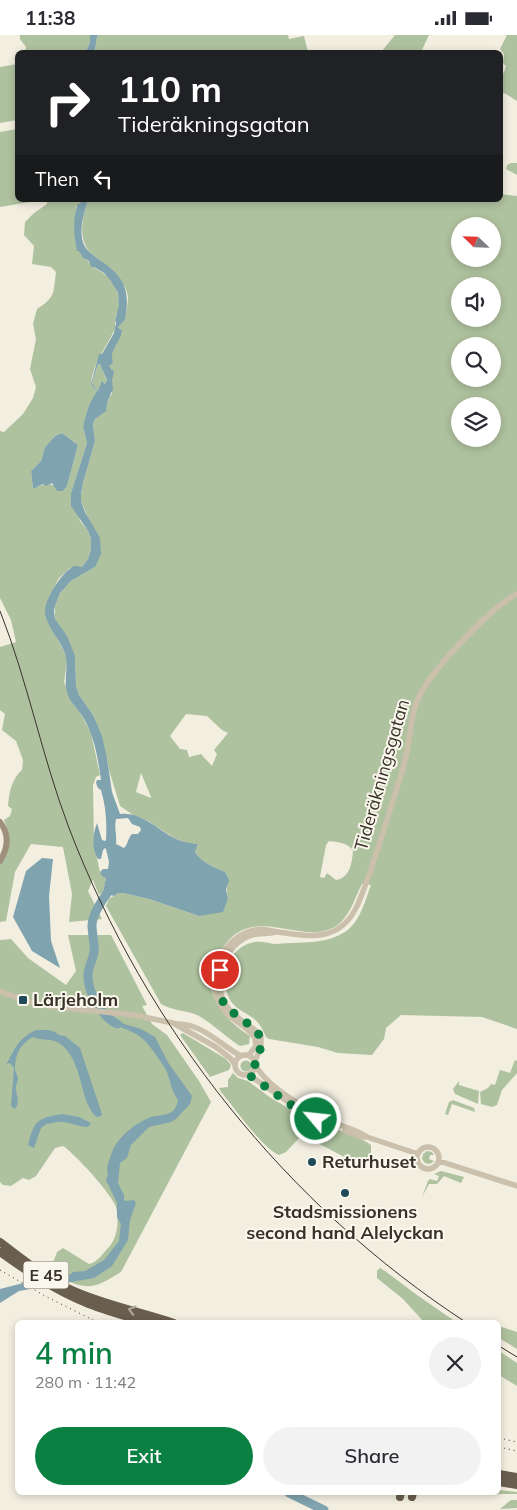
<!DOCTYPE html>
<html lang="en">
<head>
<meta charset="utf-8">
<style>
	body { margin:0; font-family:Mulish,sans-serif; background:#f2f2f3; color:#2b2b33; height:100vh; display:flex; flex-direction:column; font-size:19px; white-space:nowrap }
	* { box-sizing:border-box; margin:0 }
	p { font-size:16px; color:#7c7c81 }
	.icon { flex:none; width:28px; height:28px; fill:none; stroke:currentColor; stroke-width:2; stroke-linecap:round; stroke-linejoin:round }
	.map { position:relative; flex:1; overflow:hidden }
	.panel { position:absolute; left:15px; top:1285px; width:486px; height:175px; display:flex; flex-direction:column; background:#fff; border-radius:8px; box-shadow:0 2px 8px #0003 }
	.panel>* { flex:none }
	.hud { position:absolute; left:15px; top:15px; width:488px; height:152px; border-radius:8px; box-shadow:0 2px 8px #0003; background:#202124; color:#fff; overflow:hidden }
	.needle { width:32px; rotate:293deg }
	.fabs { position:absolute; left:451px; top:182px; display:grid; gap:10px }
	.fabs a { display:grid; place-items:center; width:50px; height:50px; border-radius:50%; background:#fff; box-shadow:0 2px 8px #0003; font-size:25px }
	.pin { position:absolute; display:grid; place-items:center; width:42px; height:42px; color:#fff; margin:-21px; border:2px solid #fff; border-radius:50%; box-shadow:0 1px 5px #0007 }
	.me { position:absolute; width:55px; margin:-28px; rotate:298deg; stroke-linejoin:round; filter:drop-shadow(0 0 4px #0008) }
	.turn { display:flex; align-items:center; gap:18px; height:105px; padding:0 20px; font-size:22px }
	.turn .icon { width:65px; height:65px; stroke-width:2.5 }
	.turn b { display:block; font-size:35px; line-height:42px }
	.then { display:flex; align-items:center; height:48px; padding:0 20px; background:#0003; gap:10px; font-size:19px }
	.round { display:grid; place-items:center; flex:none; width:52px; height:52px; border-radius:26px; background:#f2f2f3 }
	.head { display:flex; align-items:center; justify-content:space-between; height:85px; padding:0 20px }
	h1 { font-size:30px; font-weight:600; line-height:38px; color:#0b8043 }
	.cta { display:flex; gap:10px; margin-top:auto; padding:10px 20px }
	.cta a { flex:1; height:58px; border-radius:30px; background:#0b8043; color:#fff; font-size:20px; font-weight:600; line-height:58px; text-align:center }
	.cta a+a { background:#f2f2f3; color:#2b2b33 }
	.status { display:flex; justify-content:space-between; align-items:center; height:35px; padding:0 25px; background:#fff; direction:ltr }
	.status svg { height:14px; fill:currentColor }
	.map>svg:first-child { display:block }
	.green { fill:#afc29f; fill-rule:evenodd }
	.water { fill:#7fa3af; fill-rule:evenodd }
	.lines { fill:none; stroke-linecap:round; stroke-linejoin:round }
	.river { stroke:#7fa3af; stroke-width:9 }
	.tertiary { stroke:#cbc0ab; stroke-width:5.5 }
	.secondary { stroke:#9e907d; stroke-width:6 }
	.trunk { stroke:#6a5e4f; stroke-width:8 }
	.tram { stroke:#39322a; stroke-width:1 }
	.rail { stroke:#39322a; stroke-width:1; stroke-dasharray:1 4; stroke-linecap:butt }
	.oneway { stroke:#b2aa9e }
	.route { stroke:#0b8043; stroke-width:9; stroke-dasharray:0 16.2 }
	.poi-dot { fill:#204a5a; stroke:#faf7ec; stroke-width:2 }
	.labels { text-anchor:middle; stroke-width:4; stroke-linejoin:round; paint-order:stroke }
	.shield { fill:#faf7ec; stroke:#736d64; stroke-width:1 }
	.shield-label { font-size:16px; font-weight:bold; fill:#39322a }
	.street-label { font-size:18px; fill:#39322a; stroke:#faf7ec }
	.poi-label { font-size:18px; font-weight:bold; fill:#39322a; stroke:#faf7ec; text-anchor:start }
</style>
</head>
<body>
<div class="status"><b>11:38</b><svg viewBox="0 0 49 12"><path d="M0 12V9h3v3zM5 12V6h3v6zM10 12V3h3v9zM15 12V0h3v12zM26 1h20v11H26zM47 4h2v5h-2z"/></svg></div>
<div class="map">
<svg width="517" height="1475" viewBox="0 0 517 1475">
	<rect width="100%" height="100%" fill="#f2eee0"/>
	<path class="green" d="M20,0h70v7l-4,10h-61l1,-5 -6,-8z
		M98,0h190l1,4 15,-3 4,16 -214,1c3,-8 1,-12 4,-18z
		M395,0h34l-8,17h-40z
		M507,0h10v66l-11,-7 -6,-2v-14l4,-6 2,-6 -3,-3 1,-9 -4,-5z
		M17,29v56l-17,3v-56z
		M17,94l1,71h17v1l-35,6v-75z
		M511,128h6v12l-11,-6 1,-4z
		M500,159l17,2v833l-35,-12 -81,-2 -15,13 -2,11 -12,16 -34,-2 -20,-6 -49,-8 -3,-2c-3,-7 -6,-14 -13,-19 -10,-7 -20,-10 -25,-22 -8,-23 2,-50 27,-54 7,-1 13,1 19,2 5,0 11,-1 16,-1 19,-1 38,0 55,-11 15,-10 20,-31 26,-47l-9,-1c-8,15 -13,36 -29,44 -30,14 -64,-13 -94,4 -9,5 -15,13 -20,22 -20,35 1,63 31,82l-1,8 -9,2c-14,-9 -27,-22 -41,-30 -12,-6 -26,-5 -38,-12l-55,-98 3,-7 9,-6h5l26,6 50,17 29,-18c-3,-10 2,-16 -3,-26 -11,-5 -23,-9 -30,-20l3,-8 -11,-1 -13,-5 -26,-17 -15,-6 -13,-9 -11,-36 -2,-12 -14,-43 -14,-20 -3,-9 -1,-30 -20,-37v-13l5,-13 11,-12 24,-14 -6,-47 -8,-19v-7l2,-11 12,-42 -2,-17 2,-5 11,-9 3,-13 3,-3v-25l-3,-2 4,-19 6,-9 -1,-12 7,-7c1,-7 3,-16 3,-23 -1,-7 -4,-12 -8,-17 -10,-13 -14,-14 -25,-23 -19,-15 -13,-37 -7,-57h412zM460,191h32v33h-32zM460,251h32v33h-32zM460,311h32v33h-32zM460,371h32v33h-32zM186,679l21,2 15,14 6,3 -14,17 3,4 -5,12 -11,-12 -12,3 -2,-7 -7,-1 -10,-13zM141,738l10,24v1l-15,-6zM329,806c9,1 18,2 24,9 -1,13 -3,28 -17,30l-9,-7 -3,5 -4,-1 6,-32z
		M47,165h34l-1,4 -4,3 -1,33 8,18c7,3 9,9 15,12 13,7 22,20 21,35 0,5 -4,10 -4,15 0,4 1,7 -1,11 -9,18 -21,32 -23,53l7,8 -9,13 -6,22 4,16 -16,50 9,28 8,10 3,8v10l-3,10 -6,8 -12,1 -11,10 -9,17 5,39 10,19 2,9 -3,20 9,22 8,10 10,19 9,42 -4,2 -3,8 1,59 6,28 6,6 -3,14 -4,3 -6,-15 -5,11 14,28 -33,3 3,-28 -9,-47 -32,-3 -16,28 -9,49 -6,1c0,-20 0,-41 0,-60 2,-20 13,-19 4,-42l6,-4 2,-7 -4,-3c1,-13 4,-28 14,-36l1,-10 -7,-19 -14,-11 3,-16 -5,-4v-63l16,-5 -5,-22 -11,-22v-167l4,1 19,-18 10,-16 3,-11 -6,-18 6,-30 -3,-15 4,-15c19,-12 16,-16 19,-37l-5,-5 -19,-3 2,-18 -10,-11 1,-13 9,-9 13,-9zM62,398l16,12 -11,41 -4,5c-13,-9 -16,-9 -30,-2l-2,-18 10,-10 4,-14 10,-11z
		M100,328l7,18 -2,3 -2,-2 -5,9 -6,-8 6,-19z
		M68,900h43l36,70 -5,1 10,18 15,11 32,46 12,21 -90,170c-22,13 -31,20 -55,8 -7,-3 -11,-5 -15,-12l6,-16 6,-4 26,16c9,-2 13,-10 20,-17 9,-10 10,-27 7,-40 -5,-14 -41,-53 -53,-61l-8,2 -19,28 -7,4 -6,-2 -12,8 -8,-1 -3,-3v-242l11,-1 17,19 38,27 10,-14z
		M183,998l43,26 5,6 -2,5 -19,7 -30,-42z
		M515,1025l2,1v12l-15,17 -5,15 -5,2 -11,-3 -1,-12 8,-4 3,-4 4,1 5,-15 10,3z
		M240.5 1031a5.5 5.5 0 1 1 11 0a5.5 5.5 0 1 1-11 0Z
		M233,1038l5,5 10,3 23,17 26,15 68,28 6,4v9l-9,9h-6l-54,-28 -16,17 -7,3c-17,-7 -45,-48 -58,-63l-2,-4 9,-1v-7z
		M459,1046v4l20,6 -1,13 -23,-10 -2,-5z
		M453,1065l21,8 1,4 -23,-8 -4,11 -3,-1 4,-12z
		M427,1116l5,1 2,3h-4l-1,4 5,2 -4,3 -5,-1 -3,-4 1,-5z
		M441,1136l23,6 -3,6 -17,-7 -7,8h-8l-7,13 6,-16 2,-2 7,2 2,-5 -5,-2z
		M380,1233l5,3 32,24 39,27h-32l-21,-23 -26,-21v-7z
		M499,1291l18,6v17l-18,-11z
		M499,1316l18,12v23l-18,-11z
		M499,1455l18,2v2h-93l-4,-1h79z
		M511,1465h6v8l-17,1z"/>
	<path class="water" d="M90,0h8c-3,6 -1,10 -4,17h-8l4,-10z
		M81,165h7c-4,14 -10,31 -4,45 4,7 11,12 17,16 25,17 29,31 24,59l-7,7 2,3 2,-1c0,13 -14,20 -9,34l-4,3 5,6 -2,8 1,9 -5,11 -2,11 -11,8 -2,5 2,17 -12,42 -2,11v7l4,11 15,26 1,16 -6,13 -24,14 -11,12 -5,13 -1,5 1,8 12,17 8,20 1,30 3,9 14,20 9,21 5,22 5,34 8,22c20,-3 39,16 54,24 8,4 16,5 24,6l-3,8c7,11 19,15 30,20l4,8 -3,10 2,8 -5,14 -24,4 -50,-17 -26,-6h-5l-4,3 -11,-4 3,-14 -4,-2 -2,-4 3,-3h5l1,-7 -3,-13 -1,-1 -2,2 -2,9h-3c-7,-10 -5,-26 -1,-36l5,17 3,1 1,-1c1,-17 0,-34 -5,-50l-3,-2 -2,-5 1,-3h4c-3,-22 -7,-47 -20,-66 -5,-7 -12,-13 -14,-22 -4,-14 3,-27 -3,-41 -5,-13 -17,-24 -19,-38 -1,-13 16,-39 26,-45 3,-3 7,-2 11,-1l6,-8 3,-10v-10l-3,-8 -17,-25v-13l16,-50 -4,-16 1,-5 5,-17 8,-14 -6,-7 8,-30h3l12,-21 2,-10 -1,-3 4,-15 -1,-12 -7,-12 -7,-8 -10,-6h-3l-2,-6 -6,-3 -4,-7h-2c-3,-14 -5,-34 1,-47h2zM98,329h2l7,16 -2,4 -3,-3 -4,10 -6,-8zM128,783l4,6 8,3 1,3 -3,4h-6c-4,4 -4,10 -8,14l-8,-4c1,-9 -2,-16 0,-25z
		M62,398l16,12 -11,41 -4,5h-6l-5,-8 -6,3 -3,-2 -10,5 -2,-18 10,-10 4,-14 10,-11z
		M42,823l11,1 -4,37 2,45 9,27 -28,-17 -19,-34 13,-46z
		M111,981l13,8 17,5 14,8 14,27 23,32 -2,8 -14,15 -5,3 -22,5 -18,18 -4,13 -7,5 -2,20 6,12v5l2,1 8,-1 2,3 -6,17 -2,20 -16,26 -18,12 -75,13 -19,12v-14l35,-9 36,-6 2,-2 12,-1 19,-11 15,-19 2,-17 -4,-7v-14l-11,-23 2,-6c-3,-7 2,-14 4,-22 6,-15 23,-29 39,-35 7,-2 16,-1 22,-6 3,-3 4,-7 5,-11 -6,-8 -8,-19 -11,-28 -3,-7 -17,-26 -23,-32 -11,-11 -29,-12 -40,-23z
		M36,995h12l7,2 4,3 6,1 15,12 22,66 -1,2 -4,1c-5,-3 -6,-7 -9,-12 -9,-22 -9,-48 -29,-62 -8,-5 -18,-2 -26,-6 -14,8 -18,18 -18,33 1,3 2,5 3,8 0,4 -3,8 -2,12 1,8 4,12 -1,19l-4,-3 3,-38 -4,-5 -4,1c3,-3 3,-6 6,-10 5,-12 13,-19 24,-24z
		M62,1079l17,3 12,6 -3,4c-9,0 -16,-4 -25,-5 -6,-1 -11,2 -17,2l-5,4 -7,20 -6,-3c6,-24 9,-27 34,-31z"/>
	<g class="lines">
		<path class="river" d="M114,849c-8,11 -21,27 -22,41 0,9 3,18 2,27 -1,8 -6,15 -6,23 -1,16 14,42 29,49
			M289,1458l35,17"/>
		<path class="tertiary" d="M0,956l23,9 24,6 87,9 39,8 43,24 14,11 5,6
			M176,989c24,-2 45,21 65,32
			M235 1030a10 10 0 1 1 20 0a10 10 0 1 1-20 0Z
			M249,1020l7,-9 -1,-8c-9,-14 -27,-18 -35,-34 -15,-28 3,-68 35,-74 9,-2 15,1 23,2 34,5 63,10 80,-28 10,-23 17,-48 25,-71 7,-25 16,-48 22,-73 5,-19 5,-41 12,-59 11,-28 73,-93 100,-107
			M255,1026l6,-14v-11c-9,-11 -24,-16 -33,-28 -19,-25 -5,-63 24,-73 8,-2 16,-1 23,-3
			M256,1031c12,22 55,46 78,57 11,4 24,7 33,14l51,17
			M249,1040l48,33 40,20
			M345,1096l16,6h6
			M417 1123a11 11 0 1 1 22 0a11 11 0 1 1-22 0Z
			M439,1126l78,25"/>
		<path class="secondary" d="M0,787c10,13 8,26 0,39"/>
		<path class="trunk" d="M0,1207c23,17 47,37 74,49 32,14 67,21 100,32
			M0,1217c26,19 54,38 84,50 21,9 42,14 64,21
			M499,1439l18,3
			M499,1447l18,3
			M400,1462l1,-4
			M412,1462l1,-4"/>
		<path class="tram" d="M0,576c28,71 42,146 69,217 77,201 217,377 398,495
			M499,1311l18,11"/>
		<path class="rail" d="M0,1235l45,26 54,27
			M499,1403l18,4
			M499,1412l18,4"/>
	</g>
	<defs><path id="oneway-chevron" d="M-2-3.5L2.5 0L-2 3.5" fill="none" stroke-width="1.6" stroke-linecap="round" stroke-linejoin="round" transform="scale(1.25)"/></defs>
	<use class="oneway" href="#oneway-chevron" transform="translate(132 1275) rotate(-164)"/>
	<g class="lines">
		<path class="route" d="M220,935c-9,42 22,42 40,66l2,9 -7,16v9l-6,5 48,34 19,10"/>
	</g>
	<g class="poi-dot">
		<rect x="18" y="960" width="10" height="10" rx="2.5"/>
		<circle cx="312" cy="1127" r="5"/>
		<circle cx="345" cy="1158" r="5"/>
	</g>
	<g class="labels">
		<rect class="shield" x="23.5" y="1226.5" width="45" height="27" rx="4"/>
		<g class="shield-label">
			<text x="46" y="1246">E 45</text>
		</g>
		<g class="street-label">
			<text transform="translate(382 740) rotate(-74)" y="6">Tideräkningsgatan</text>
		</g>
		<g class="poi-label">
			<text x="33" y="971">Lärjeholm</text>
			<text x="322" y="1133">Returhuset</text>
			<text x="345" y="1183" text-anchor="middle">Stadsmissionens<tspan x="345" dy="21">second hand Alelyckan</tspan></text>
		</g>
	</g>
</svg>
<div class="fabs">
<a><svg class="needle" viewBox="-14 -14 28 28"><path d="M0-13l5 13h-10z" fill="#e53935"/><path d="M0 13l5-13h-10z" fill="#7c7c81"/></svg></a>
<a><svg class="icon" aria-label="sound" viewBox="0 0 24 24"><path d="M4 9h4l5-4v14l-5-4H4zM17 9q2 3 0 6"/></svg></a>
<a><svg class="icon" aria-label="search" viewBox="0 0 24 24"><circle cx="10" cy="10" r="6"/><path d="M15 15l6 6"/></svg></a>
<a><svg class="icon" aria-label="layers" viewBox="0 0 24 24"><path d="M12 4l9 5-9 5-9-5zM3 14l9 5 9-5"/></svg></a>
</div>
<div class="pin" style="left:220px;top:935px;background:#d93025"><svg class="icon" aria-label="arrive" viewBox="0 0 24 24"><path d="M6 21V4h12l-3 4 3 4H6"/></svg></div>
<svg class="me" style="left:316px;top:1084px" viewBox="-20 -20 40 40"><circle r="17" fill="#0b8043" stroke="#fff" stroke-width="3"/><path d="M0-11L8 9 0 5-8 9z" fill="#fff"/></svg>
<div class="hud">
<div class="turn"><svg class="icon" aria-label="right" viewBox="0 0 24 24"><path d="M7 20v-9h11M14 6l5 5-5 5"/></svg><div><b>110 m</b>Tideräkningsgatan</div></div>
<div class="then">Then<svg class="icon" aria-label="left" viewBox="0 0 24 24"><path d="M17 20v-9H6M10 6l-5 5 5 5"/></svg></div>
</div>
<section class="panel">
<div class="head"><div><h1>4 min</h1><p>280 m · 11:42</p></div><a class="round"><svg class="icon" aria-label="close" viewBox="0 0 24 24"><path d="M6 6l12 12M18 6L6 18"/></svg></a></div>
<div class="cta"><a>Exit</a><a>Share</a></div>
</section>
</div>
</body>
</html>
